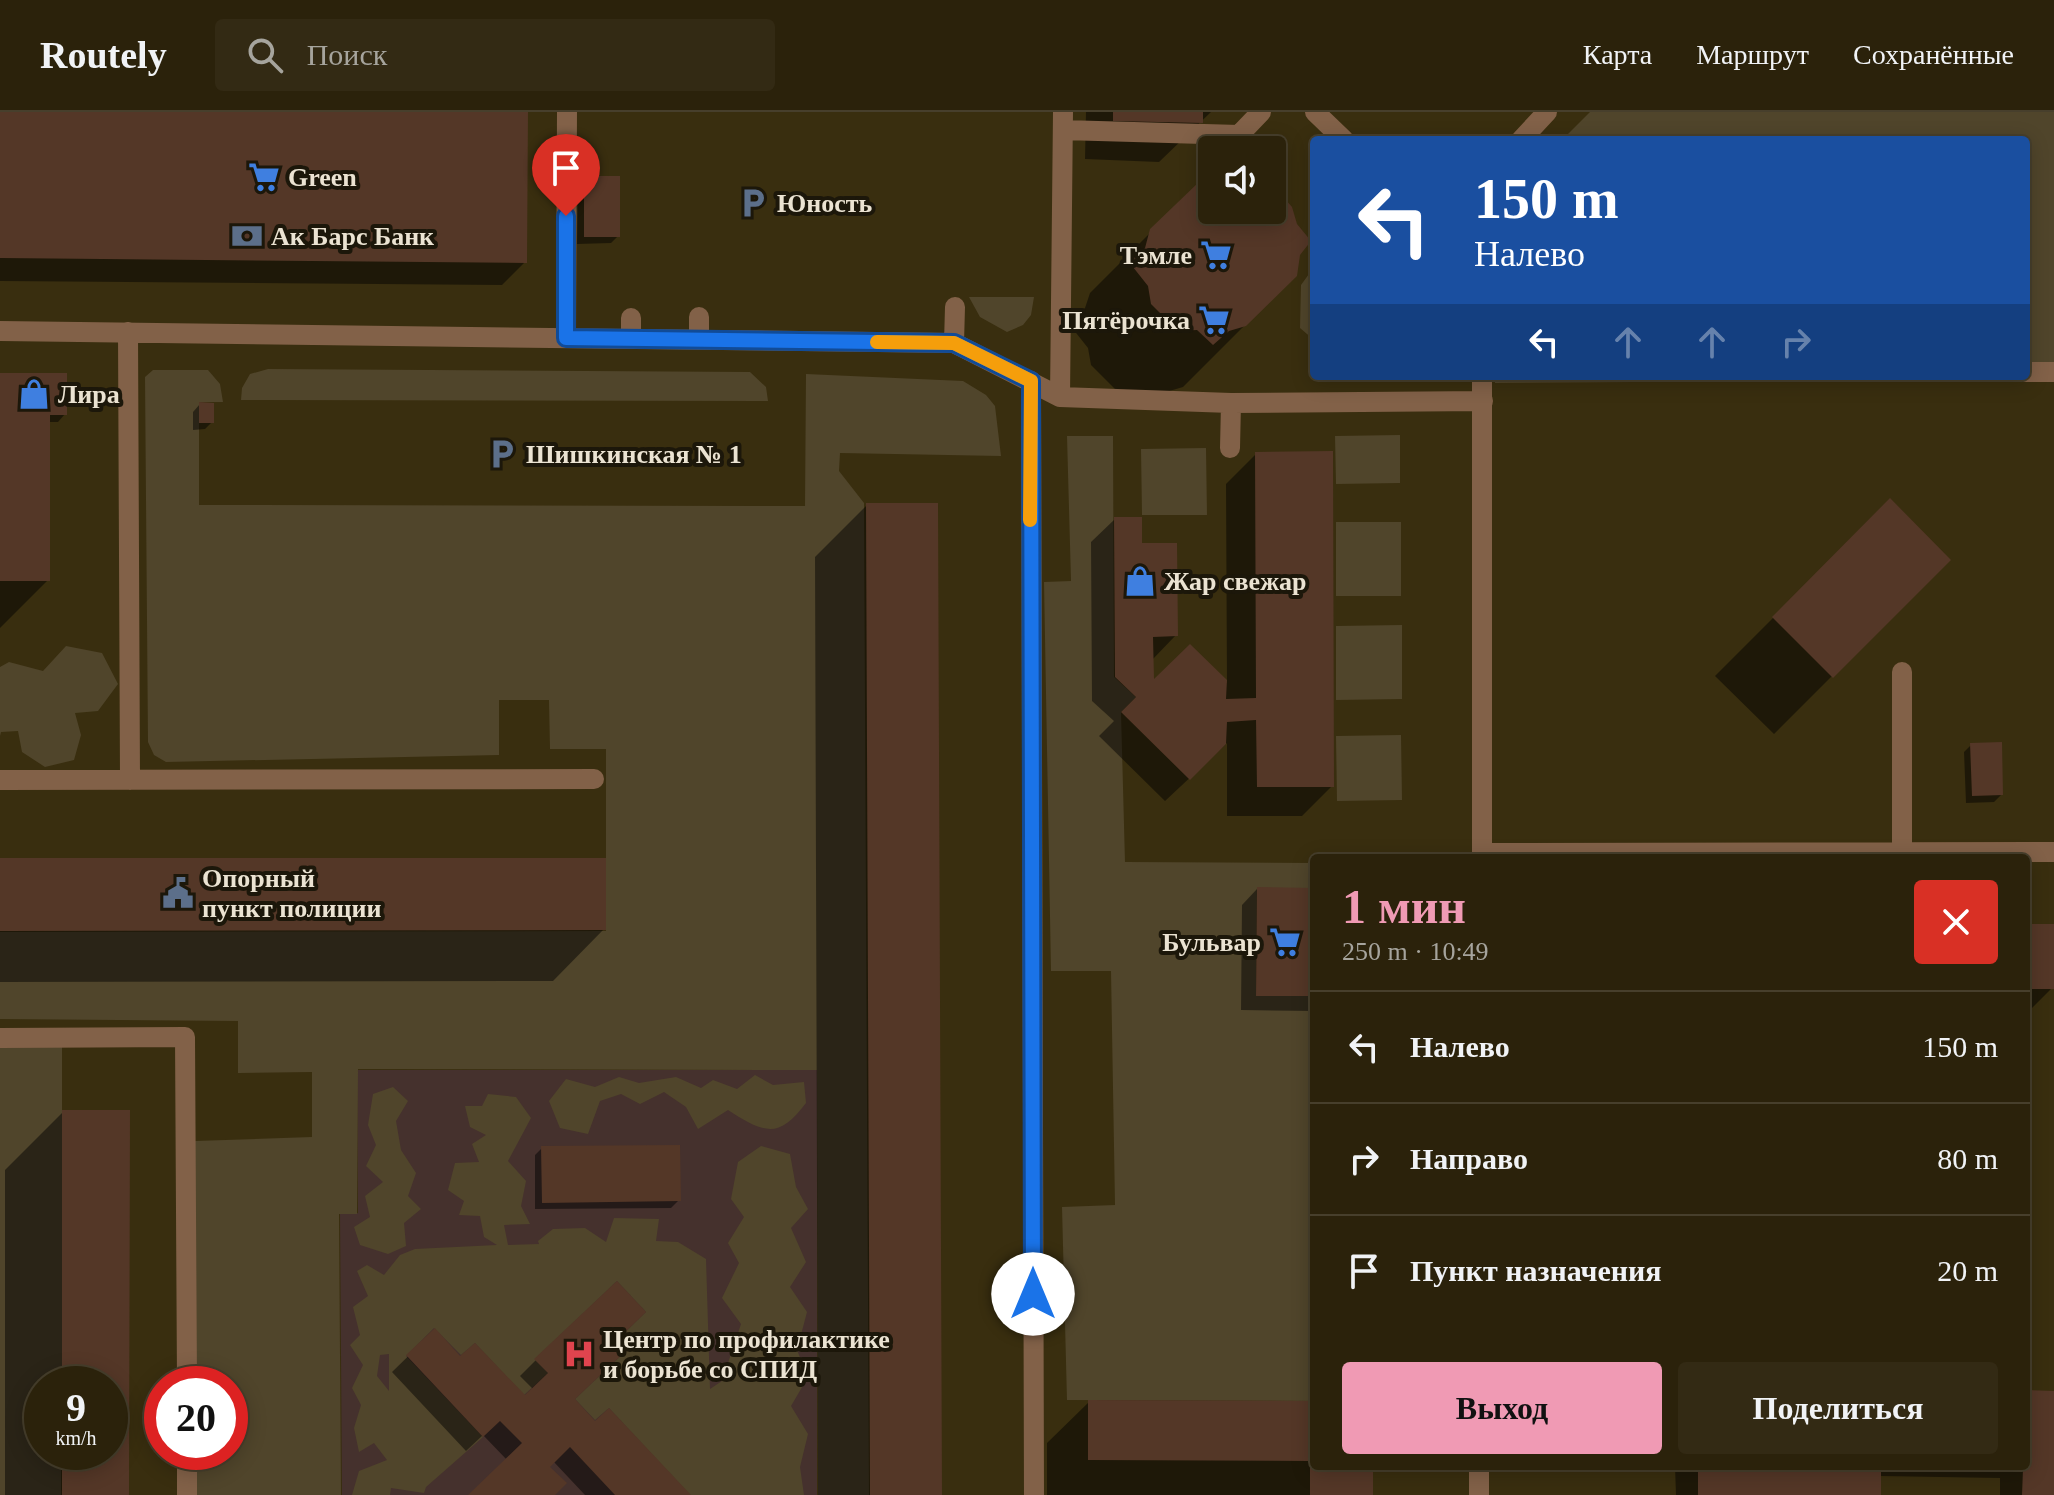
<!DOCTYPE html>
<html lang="ru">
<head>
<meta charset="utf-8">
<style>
	body { margin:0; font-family:Georgia,serif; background:#332a14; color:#f1f3f6; height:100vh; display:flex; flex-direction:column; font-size:30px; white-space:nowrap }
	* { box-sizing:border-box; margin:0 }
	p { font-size:26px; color:#a6a49d }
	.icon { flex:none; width:44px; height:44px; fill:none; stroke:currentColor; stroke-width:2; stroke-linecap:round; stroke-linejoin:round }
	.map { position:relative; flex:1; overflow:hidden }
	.sheet { position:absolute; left:1310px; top:742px; width:720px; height:616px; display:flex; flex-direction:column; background:#2b220b; border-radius:8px; box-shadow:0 4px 20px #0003,0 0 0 2px #473f2c }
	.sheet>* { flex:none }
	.guide { position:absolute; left:1310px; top:24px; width:720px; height:244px; border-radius:8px; box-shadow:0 4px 20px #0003,0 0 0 2px #473f2c; background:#1a4fa0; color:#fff; overflow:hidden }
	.controls { position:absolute; left:1198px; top:24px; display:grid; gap:16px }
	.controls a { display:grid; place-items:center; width:88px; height:88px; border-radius:8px; background:#2b220b; box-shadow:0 4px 20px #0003,0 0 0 2px #473f2c; font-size:40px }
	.speed { position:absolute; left:24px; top:1254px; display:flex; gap:16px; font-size:40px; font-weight:700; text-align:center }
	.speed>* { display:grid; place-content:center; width:104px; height:104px; border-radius:50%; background:#2b220b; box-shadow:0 4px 20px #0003,0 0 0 2px #473f2c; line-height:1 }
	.speed small { font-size:20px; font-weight:400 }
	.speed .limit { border:12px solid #d22; background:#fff; color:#111 }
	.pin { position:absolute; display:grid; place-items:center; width:68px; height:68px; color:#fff; margin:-82px -34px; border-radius:50% 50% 50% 0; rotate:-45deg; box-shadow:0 0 8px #0007 }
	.pin .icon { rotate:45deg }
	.me { position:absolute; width:88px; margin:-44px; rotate:0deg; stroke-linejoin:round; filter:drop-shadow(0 0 6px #0008) }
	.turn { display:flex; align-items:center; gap:28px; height:168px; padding:0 32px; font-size:36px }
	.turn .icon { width:104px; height:104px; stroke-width:2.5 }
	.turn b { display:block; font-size:56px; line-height:68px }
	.lanes { display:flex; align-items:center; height:76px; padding:0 32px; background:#0003; justify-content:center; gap:40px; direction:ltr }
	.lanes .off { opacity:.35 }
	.round { display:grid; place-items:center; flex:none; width:84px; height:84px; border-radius:8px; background:#332a14 }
	.headline { display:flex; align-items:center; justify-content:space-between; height:136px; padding:0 32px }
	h1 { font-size:48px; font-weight:700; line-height:60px; color:#f09ab4 }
	.primary-button { display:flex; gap:16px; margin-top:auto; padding:16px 32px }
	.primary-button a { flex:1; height:92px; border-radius:8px; background:#f09ab4; color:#111; font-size:32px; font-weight:700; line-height:92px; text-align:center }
	.primary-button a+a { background:#332a14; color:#f1f3f6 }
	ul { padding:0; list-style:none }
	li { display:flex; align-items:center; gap:24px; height:112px; padding:0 32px; border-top:2px solid #473f2c }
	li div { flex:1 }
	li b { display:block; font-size:30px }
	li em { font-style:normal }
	header { display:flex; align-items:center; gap:48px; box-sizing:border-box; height:112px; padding:0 40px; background:#2b220b; border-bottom:2px solid #473f2c }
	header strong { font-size:38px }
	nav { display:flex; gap:44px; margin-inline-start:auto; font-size:28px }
	.search { width:560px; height:72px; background:#332a14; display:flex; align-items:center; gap:20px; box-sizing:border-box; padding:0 28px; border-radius:8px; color:#a6a49d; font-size:30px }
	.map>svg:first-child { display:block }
	.medical { fill:#45312d }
	.green { fill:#50452b; fill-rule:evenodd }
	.shadow { fill:#0007; fill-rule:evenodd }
	.building { fill:#543727 }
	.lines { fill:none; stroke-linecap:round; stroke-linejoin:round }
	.minor { stroke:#826148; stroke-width:20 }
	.route-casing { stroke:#114b97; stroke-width:20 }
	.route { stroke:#1a73e8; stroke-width:14 }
	.slow { stroke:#f59e0b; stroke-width:14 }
	.labels { text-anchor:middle; stroke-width:8; stroke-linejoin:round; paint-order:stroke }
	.poi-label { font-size:26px; font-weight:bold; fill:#ebe3d2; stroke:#1c170a; text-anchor:start }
</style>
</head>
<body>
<header>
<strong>Routely</strong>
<div class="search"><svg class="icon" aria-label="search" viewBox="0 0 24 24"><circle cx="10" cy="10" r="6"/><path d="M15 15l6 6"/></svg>Поиск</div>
<nav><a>Карта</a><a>Маршрут</a><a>Сохранённые</a></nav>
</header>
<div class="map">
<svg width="2054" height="1383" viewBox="0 0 2054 1383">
	<rect width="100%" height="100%" fill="#392e0f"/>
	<path class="medical" d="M357,958h460v425h-475l-2,-281 18,-1z"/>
	<path class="green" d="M1590,0h464v267l-559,4 -1,-7h532v-236h-464z
		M1314,155v73l-14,-12 1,-43z
		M969,185h65l-3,18 -8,10 -16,7 -27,-15z
		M268,257l482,3 16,15 2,14 -527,-1 1,-12 8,-14z
		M153,258h55l12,14 3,18h-24v103l606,1 1,-132 157,7 23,14 9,11 6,50 -161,-3 -1,18 25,32 5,992h-51l-1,-425 -459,-1 -1,145h-18l2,281h-147v-43h36v-68h-36l1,-243 117,-4v-65l-74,1v-52l-238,-2v-87l606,-1v-182h-56l-1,-49h-50v55l-333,7 -12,-7 -6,-13 -3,-365z
		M1400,323v48l-64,1 -1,-48z
		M1067,324h46l1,241 22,20 -15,15 4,150 189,1v25h-57l-1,107 58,1v405l-247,-1 -5,-193 53,-2 -4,-234h-60l-7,-389 27,-1z
		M1206,336l1,67h-65l-1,-66z
		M1336,410h65v74h-65z
		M1402,513v74l-66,1v-74z
		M66,534l36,7 16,31 -20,27 -23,2 6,22 -7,25 -29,7 -23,-15 -4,-21 -17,1 -1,4v-69l9,-5 34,9z
		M1401,623l1,65 -65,1 -1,-65z
		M0,930h62v342h-20v68h19v43h-61z
		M755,963l18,10 31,-3 2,21c-27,36 -41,31 -78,7l-30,19 -12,-22 -22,-15 -24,12 -19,-10 -21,7 -12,33 -28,-6 -11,-27 17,-22 29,8 24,-10 20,6 37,-6 25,11 12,-8 24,9z
		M393,975l15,14 -12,20 5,29 15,23 -8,23 13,13 -17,14 2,23 -18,8 -28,-9 -6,-18 16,-10 -5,-21 18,-14 -17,-16 10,-21 -8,-20 5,-31z
		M488,982l28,3 15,21 -23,43 18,20 -5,25 9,18 -26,1 4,20 31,-1 -1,-3 15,-12 32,-1 21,14 8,-24 45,1 -3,22 22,1 28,17 4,130 12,-8 19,-57 -19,-26 17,-35 -11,-20 16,-26 -13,-18 7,-37 23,-16 29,8 6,33 12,22 -17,19 15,34 -16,25 17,25 -10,38 11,27 -17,29 17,28 -8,33 4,28h-114l-81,-87 -14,12 -20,-21 54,-51 -9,-11 26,-25 -29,-31 -82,78 13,14 -24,22 -49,-52 -14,12 -27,-27 -28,28 77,81 -57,50 -2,6 -33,-5 -1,7h-38l7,-24 28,-11 -13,-17 -15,9 -5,-24 7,-23 -9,-17 11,-23 -13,-20 10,-10 -7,-28 15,-11 -11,-25 10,-6 17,10 16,-20 15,-6 82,-4 -13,-8 -4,-21 -21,-1 5,-14 -16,-11 7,-27 24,-1 -7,-18 14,-9 -16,-8 -5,-21h17zM389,1242v37l-12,-15 3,-21z"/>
	<path class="shadow" d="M0,0h526l-1,150 -23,23 -502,-4z
		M1086,0h125l-52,50 -74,-3z
		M585,66l33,58 -7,7 -34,1 1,-59z
		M1212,68v30h60v-23l26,68 -3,20 -112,112 -17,5 -49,-1 -26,-26 -3,-17 -19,-24 16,-16 5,-15 62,-62z
		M0,263l65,39 -7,8h-10v158l-48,48z
		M200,292l12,18 -7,7 -12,1v-18z
		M1256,342l76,332 -30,30h-75v-73l-62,58 -66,-65 15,-15 -22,-20 -1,-159 24,-23 25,26 36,90 -24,25v24l75,-1 -1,-199z
		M1890,389l58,59 -174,174 -59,-58z
		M867,393l72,990h-121l-3,-938z
		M1971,633l30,50 -7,7 -28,1 -2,-51z
		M0,748l604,69 -51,52 -553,1z
		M1257,777l57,1v121l-73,-1 1,-105z
		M2026,813l26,63 -26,26z
		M63,1000h65l-1,383h-122v-325zM42,1272h68v68h-68z
		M542,1036l137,52 -8,8 -136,1v-54z
		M434,1219l26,28 65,39 9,-8 -14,-14 16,-16 82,-23 -46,62 23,25 92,71h-102l-32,-34 -5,6 4,28h-82l37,-35 -24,-25 -17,16 -74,-79z
		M2054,1281v102h-54v-17l-121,-2v19h-203l-1,-29h351z
		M1089,1290l225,1v63h57v29h-324v-52z"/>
	<path class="building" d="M0,0h528l-1,151 -527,-5z
		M1113,0h90v11l-90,-2z
		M584,64h36v61h-36z
		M1212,66v32h60v-26l20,23 5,17 14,17 -11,14 -3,21 -51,50 -17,5 -16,14 -16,-15 -19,1 -27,-27 -3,-18 -19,-24 16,-14 5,-19 50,-48z
		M0,261h67v42h-17v166h-50z
		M199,290l15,1v20h-15z
		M1333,339l1,336h-77l-1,-67 -29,2 -1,22 -36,36 -69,-68 15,-15 -21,-20 -1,-160h28v26h35l1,93 -25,1 1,42 36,-35 37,36 -1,19 30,-1 -1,-246z
		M1890,386l61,62 -118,118 -61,-61z
		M866,391h72l4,992h-72z
		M2002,630l1,53 -31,1 -2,-53z
		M0,746h606v72l-606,1z
		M1257,775l57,1v108h-58z
		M2026,812h28v65h-28z
		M62,998h68l-1,385h-67v-43h48v-68h-48z
		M680,1033l1,56 -139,2 -1,-57z
		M617,1169l29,31 -26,25 10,10 -55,52 20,22 14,-13 82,87h-76l-45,-48 -20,20 17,16 -12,12h-87l54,-52 -22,-22 -17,16 -77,-82 29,-27 25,28 15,-13 50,52 23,-22 -14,-14z
		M2026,1278l28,1v104h-32z
		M1088,1288l226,1v65h59v29h-63v-34l-222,-1z
		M1698,1354h183v29h-183z"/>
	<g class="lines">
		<path class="minor" d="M1315,0l29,28
			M1063,18l176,5 22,-23
			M1521,28l26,-28
			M0,219l954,12 106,54 171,6 252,-2
			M128,220l2,448
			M566,226l1,-226
			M631,227v-21
			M699,227v-22
			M954,231l1,-36
			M2026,260h28
			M1031,269l3,1114
			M1060,285l3,-285
			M1230,336l1,-45
			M1902,560v180
			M0,668l594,-1
			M1482,741l572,-1
			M1482,746v-482
			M0,926l185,-1 2,347
			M187,1340v43
			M1479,1383v-29"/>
	</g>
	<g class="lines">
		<defs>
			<path id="route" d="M566,104v122l388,5 77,38 2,913"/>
		</defs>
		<use href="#route" class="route-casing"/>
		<use href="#route" class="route"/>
		<path class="slow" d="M877,230l77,1 77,38 -1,139"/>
	</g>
	<defs>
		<symbol id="supermarket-bare" viewBox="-9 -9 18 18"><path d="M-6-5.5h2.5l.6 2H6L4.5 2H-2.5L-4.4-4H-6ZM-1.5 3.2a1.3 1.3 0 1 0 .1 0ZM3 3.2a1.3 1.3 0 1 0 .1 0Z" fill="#3f7fe0" stroke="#1c170a" stroke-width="2.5" paint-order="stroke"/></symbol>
		<symbol id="parking-bare" viewBox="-9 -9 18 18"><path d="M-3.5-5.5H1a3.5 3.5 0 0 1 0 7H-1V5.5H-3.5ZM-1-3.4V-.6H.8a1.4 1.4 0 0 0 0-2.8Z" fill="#5c6f8a" stroke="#1c170a" stroke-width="2.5" paint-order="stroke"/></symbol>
		<symbol id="bank-bare" viewBox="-9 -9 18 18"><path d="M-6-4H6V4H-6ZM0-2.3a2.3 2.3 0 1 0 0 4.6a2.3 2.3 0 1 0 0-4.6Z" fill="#5c6f8a" stroke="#1c170a" stroke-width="2.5" paint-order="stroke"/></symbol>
		<symbol id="shop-bare" viewBox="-9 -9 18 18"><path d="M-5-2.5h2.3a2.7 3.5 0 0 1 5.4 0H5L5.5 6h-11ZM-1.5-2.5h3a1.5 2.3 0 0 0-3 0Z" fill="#3f7fe0" stroke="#1c170a" stroke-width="2.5" paint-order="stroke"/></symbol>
		<symbol id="civic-bare" viewBox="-9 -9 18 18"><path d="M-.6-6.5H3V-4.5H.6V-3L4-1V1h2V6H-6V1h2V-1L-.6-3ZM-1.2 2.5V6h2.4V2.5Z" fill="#5c6f8a" stroke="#1c170a" stroke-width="2.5" paint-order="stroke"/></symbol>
		<symbol id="hospital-bare" viewBox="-9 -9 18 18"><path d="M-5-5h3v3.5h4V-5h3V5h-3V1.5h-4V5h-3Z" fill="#e0444e" stroke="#1c170a" stroke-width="2.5" paint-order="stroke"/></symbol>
	</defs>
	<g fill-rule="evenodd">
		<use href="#supermarket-bare" x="242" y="43" width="44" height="44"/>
		<use href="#parking-bare" x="731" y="69" width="44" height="44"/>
		<use href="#bank-bare" x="225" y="102" width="44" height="44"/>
		<use href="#supermarket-bare" x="1194" y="121" width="44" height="44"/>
		<use href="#supermarket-bare" x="1192" y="186" width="44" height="44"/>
		<use href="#shop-bare" x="12" y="260" width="44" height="44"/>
		<use href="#parking-bare" x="480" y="320" width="44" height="44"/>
		<use href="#shop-bare" x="1118" y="447" width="44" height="44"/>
		<use href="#civic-bare" x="156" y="759" width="44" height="44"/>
		<use href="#supermarket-bare" x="1263" y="808" width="44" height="44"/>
		<use href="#hospital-bare" x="557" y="1220" width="44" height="44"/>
	</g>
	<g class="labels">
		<g class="poi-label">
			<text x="288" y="74">Green</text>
			<text x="777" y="100">Юность</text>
			<text x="271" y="133">Ак Барс Банк</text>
			<text x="1192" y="152" text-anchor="end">Тэмле</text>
			<text x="1190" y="217" text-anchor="end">Пятёрочка</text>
			<text x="58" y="291">Лира</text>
			<text x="526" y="351">Шишкинская № 1</text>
			<text x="1164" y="478">Жар свежар</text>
			<text x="202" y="775">Опорный<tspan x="202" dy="30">пункт полиции</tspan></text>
			<text x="1261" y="839" text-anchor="end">Бульвар</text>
			<text x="603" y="1236">Центр по профилактике<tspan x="603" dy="30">и борьбе со СПИД</tspan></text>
		</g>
	</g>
</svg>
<div class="controls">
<a><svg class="icon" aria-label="sound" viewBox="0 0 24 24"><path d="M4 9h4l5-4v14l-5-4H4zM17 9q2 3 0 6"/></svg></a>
</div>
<div class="speed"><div>9<small>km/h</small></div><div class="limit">20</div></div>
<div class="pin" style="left:566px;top:104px;background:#d93025"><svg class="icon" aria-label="arrive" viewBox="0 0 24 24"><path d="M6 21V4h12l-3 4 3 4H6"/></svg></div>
<svg class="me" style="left:1033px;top:1182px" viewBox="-20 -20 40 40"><circle r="19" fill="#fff"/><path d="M0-13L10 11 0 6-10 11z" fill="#1a73e8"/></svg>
<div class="guide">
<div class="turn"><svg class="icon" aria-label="left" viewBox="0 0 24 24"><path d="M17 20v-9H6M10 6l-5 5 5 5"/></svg><div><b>150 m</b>Налево</div></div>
<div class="lanes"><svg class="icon" aria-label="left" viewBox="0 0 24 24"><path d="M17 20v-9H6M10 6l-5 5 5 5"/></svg><svg class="icon off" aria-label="ahead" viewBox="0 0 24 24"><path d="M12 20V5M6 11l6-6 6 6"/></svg><svg class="icon off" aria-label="ahead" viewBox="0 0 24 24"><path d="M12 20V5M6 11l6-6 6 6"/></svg><svg class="icon off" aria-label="right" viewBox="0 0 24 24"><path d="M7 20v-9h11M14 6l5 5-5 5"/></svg></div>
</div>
<section class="sheet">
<div class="headline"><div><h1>1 мин</h1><p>250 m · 10:49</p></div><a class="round" style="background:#d93025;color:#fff"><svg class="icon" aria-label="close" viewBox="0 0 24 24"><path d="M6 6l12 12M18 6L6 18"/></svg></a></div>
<ul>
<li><svg class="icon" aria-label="left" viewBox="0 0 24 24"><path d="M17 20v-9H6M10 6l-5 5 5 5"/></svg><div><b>Налево</b></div><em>150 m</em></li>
<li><svg class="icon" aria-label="right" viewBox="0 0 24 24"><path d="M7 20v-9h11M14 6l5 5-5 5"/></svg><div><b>Направо</b></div><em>80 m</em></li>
<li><svg class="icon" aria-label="arrive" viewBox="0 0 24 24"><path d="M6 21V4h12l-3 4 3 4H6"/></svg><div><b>Пункт назначения</b></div><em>20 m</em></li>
</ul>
<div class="primary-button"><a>Выход</a><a>Поделиться</a></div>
</section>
</div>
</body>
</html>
